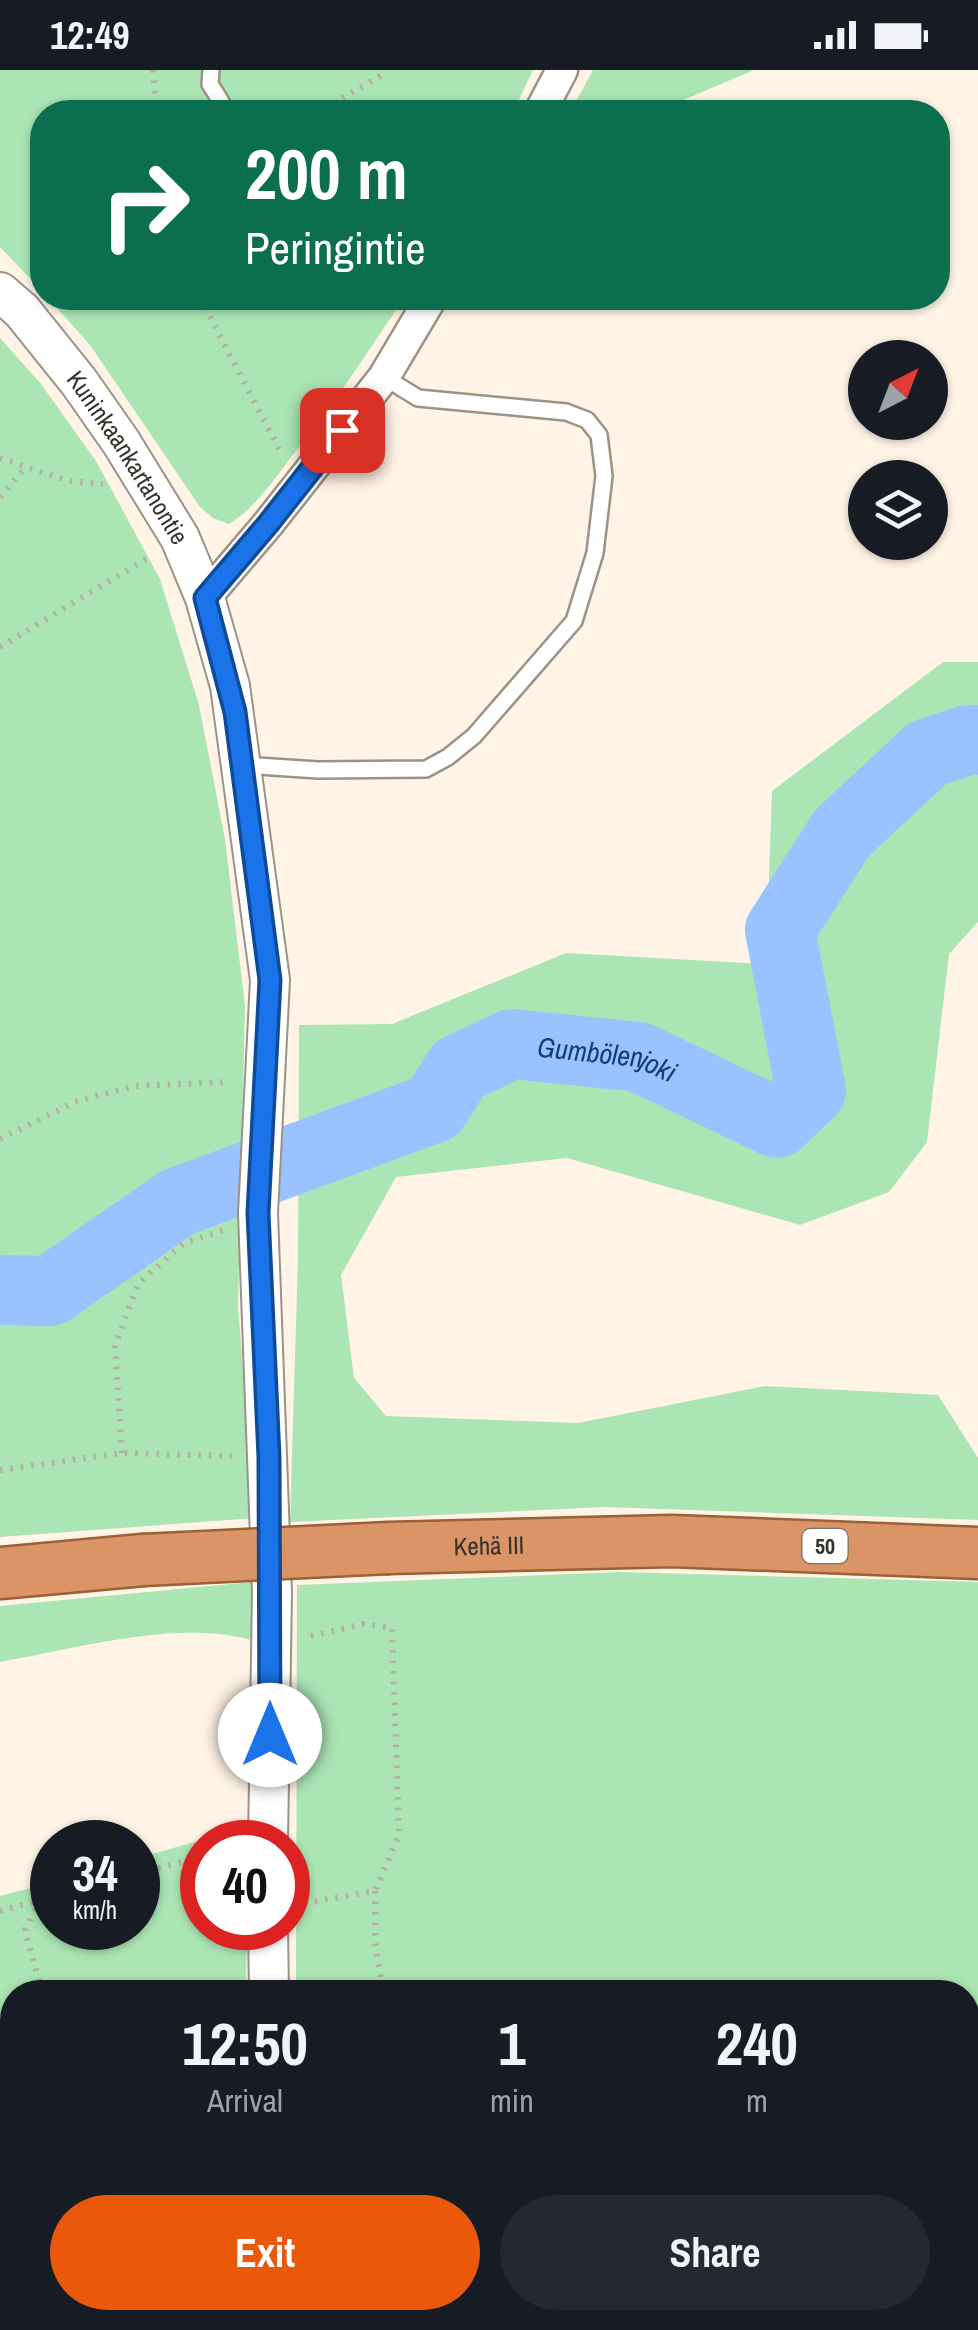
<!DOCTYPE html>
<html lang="en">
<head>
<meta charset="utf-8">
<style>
	body { margin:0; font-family:"Archivo Narrow",sans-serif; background:#242831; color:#f1f3f6; height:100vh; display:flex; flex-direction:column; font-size:38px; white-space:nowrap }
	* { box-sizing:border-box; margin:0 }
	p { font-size:32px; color:#9ea1a6 }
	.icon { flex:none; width:55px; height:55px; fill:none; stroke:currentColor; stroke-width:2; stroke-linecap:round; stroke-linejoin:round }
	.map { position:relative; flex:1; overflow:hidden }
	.details { position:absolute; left:0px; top:1910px; width:980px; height:350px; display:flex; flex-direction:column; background:#171b24; border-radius:40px 40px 0 0; box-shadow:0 2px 8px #0004 }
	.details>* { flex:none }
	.hud { position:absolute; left:30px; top:30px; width:920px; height:210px; border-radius:40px; box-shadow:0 2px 8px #0004; background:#0b6e4f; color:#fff; overflow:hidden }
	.needle { width:65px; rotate:42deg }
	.fabs { position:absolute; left:848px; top:270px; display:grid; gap:20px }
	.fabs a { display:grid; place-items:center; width:100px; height:100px; border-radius:50%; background:#171b24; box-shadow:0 2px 8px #0004; font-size:50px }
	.speed { position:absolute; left:30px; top:1750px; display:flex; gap:20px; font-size:50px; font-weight:700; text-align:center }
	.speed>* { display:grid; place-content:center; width:130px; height:130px; border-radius:50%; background:#171b24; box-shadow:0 2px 8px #0004; line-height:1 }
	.speed small { font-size:25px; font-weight:400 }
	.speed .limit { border:15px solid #d22; background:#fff; color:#111 }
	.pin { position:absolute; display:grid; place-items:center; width:85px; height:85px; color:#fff; margin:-42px; border-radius:20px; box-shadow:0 5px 15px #0006 }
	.me { position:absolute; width:110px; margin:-55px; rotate:0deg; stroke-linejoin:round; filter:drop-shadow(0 0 8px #0008) }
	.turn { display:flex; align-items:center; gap:35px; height:210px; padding:0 50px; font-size:45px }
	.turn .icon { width:130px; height:130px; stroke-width:2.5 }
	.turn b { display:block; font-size:70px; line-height:85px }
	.eta { display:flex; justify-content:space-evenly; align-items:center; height:170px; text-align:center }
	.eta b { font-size:60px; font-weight:700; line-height:70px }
	.action { display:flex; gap:20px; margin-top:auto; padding:20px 50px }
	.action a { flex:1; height:115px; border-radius:60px; background:#ea580c; color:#fff; font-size:40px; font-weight:700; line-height:115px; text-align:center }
	.action a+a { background:#242831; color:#f1f3f6 }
	.status { display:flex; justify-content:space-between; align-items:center; height:70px; padding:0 50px; background:#171b24; direction:ltr }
	.status svg { height:28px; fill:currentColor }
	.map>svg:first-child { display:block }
	.green { fill:#abe5b4 }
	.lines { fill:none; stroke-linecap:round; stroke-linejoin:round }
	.river { stroke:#9ac2fe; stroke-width:70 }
	.service-casing { stroke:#9c9285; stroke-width:20 }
	.minor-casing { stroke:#9c9285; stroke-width:35 }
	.tertiary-casing { stroke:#9c9285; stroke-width:42 }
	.trunk-casing { stroke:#9a6038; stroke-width:55 }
	.path { stroke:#b6aea3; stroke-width:6; stroke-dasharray:2.5 8; stroke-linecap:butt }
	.service { stroke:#fff; stroke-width:15 }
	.minor { stroke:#fff; stroke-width:30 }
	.tertiary { stroke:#fff; stroke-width:38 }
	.trunk { stroke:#da9466; stroke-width:50 }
	.trunk-bridge-casing { stroke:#9a6038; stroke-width:55; stroke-linecap:butt }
	.trunk-bridge { stroke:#da9466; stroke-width:50 }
	.route-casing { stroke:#114b97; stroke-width:25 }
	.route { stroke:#1a73e8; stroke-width:18 }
	.labels { text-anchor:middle; stroke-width:9; stroke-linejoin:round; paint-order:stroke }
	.shield { fill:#fff; stroke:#72706b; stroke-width:2.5 }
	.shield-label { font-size:22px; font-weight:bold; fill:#36322c }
	.street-label { font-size:25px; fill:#36322c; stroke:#fff }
	.water-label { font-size:28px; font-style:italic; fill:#113d7d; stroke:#fff }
</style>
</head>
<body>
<div class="status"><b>12:49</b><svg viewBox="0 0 49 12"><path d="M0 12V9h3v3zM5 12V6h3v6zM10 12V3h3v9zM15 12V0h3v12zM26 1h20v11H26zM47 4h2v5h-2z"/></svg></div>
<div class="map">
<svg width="978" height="2260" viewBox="0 0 978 2260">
	<rect width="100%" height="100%" fill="#fff4e6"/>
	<path class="green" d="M0,0h533l-20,42h-471v179l-42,-44z
		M593,0h161l-99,42h-85z
		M48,228h356c-36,54 -71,107 -112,158 -19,25 -37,52 -63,68l-16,-6 -13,-11 -110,-162z
		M0,268l41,46 55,77 64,118 39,126 26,134 20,167 -7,301 17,211 -255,19z
		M943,592h35v260l-29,32 -22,188 -38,50 -89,33 -233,-67 -171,19 -55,98 13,103 32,38 192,7 187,-37 173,9 40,63v62l-373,-13 -315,15 8,-264 1,-233 93,-1 174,-71 200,11 6,-173z
		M620,1502l358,10v644l-10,10v-244h-672l1,-407z
		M252,1512l-1,58c-72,-21 -178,9 -251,22v-56z
		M247,1757v15h-45v86h45l-1,64h-234v326h232v12h-244v-434l52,-14v46h86v-70z
		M295,2248h584l-14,12h-570z"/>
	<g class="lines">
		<path class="river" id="s1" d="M0,1220l50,1 128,-89 256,-94 25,-39 53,-25 127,13 138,66 34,-32 -31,-161 62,-97 86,-80 40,-13h10"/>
		<defs>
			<path id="service" d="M211,0l-1,14 16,26 11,2
				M243,695l75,5 108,-1 22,-12 26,-21 100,-115 21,-68 9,-77 -5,-41 -12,-15 -21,-8 -148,-14 -34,-21"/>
			<path id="minor" d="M540,42l22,-42
				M205,528l63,-74 116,-147 47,-79"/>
			<g id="tertiary">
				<path id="s2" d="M0,222l22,19 57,71 42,60 59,96 25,60 25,88 40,294 -12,233 14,379 -4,250"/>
				<path d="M268,1858l1,64"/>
				<path d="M269,2248v12"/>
			</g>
			<g id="trunk">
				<path id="s3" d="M389,1478l283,-7 306,12"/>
				<path d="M0,1503l143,-13"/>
			</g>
		</defs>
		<use href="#service" class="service-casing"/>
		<use href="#minor" class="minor-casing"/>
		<use href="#tertiary" class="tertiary-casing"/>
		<use href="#trunk" class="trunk-casing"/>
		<path class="path" d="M153,0l4,42
			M271,42l57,-6 56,-32v-4
			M200,228l81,155
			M0,388l68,23 35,3
			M0,427l26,-30
			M0,577l149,-90
			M0,1069l75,-37 59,-16 93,-4
			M122,1383l-7,-107 23,-62 46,-41 40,-13
			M0,1400l122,-17 111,3
			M138,1804l64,-18
			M375,1821v51l8,50
			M40,1830l-15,30 17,62
			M294,1835l81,-14 24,-56 -7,-207 -29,-4 -56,13
			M0,1841l52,-14
			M968,2030l10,3
			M0,2226l12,-9
			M402,2248l1,12
			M79,2260l6,-12
			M541,2260l9,-12"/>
		<use href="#service" class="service"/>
		<use href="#minor" class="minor"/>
		<use href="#tertiary" class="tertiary"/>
		<use href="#trunk" class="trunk"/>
		<defs>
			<path id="trunk-bridge" d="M143,1490l246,-12"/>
		</defs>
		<use href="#trunk-bridge" class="trunk-bridge-casing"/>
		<use href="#trunk-bridge" class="trunk-bridge"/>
	</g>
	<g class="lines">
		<defs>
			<path id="route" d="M270,1665l-1,-278 -11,-244 12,-233 -35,-268 -30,-114 63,-74 74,-94"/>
		</defs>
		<use href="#route" class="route-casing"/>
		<use href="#route" class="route"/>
	</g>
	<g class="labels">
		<rect class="shield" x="802.5" y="1459" width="45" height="34" rx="8"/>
		<g class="shield-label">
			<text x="825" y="1484">50</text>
		</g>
		<g class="street-label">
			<text dy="9" stroke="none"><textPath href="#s2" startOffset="210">Kuninkaankartanontie</textPath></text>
			<text dy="9" stroke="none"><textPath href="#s3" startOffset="100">Kehä III</textPath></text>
		</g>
		<g class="water-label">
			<text dy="10" stroke="none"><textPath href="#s1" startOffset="680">Gumbölenjoki</textPath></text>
		</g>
	</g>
</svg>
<div class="fabs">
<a><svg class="needle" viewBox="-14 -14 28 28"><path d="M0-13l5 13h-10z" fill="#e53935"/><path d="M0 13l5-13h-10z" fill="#9ea1a6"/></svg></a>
<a><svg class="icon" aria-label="layers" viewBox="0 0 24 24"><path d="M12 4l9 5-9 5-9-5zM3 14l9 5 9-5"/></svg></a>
</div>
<div class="speed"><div>34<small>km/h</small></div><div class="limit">40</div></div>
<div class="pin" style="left:342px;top:360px;background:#d93025"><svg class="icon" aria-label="arrive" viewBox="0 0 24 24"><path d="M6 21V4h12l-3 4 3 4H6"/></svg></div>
<svg class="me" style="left:270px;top:1665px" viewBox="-20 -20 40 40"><circle r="19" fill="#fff"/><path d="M0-13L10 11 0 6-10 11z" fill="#1a73e8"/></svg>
<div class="hud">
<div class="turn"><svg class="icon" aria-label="right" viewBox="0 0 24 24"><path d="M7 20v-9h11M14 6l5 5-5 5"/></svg><div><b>200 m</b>Peringintie</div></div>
</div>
<section class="details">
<div class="eta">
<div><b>12:50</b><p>Arrival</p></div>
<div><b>1</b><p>min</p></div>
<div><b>240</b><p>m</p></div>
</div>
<div class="action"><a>Exit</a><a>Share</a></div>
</section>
</div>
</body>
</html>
